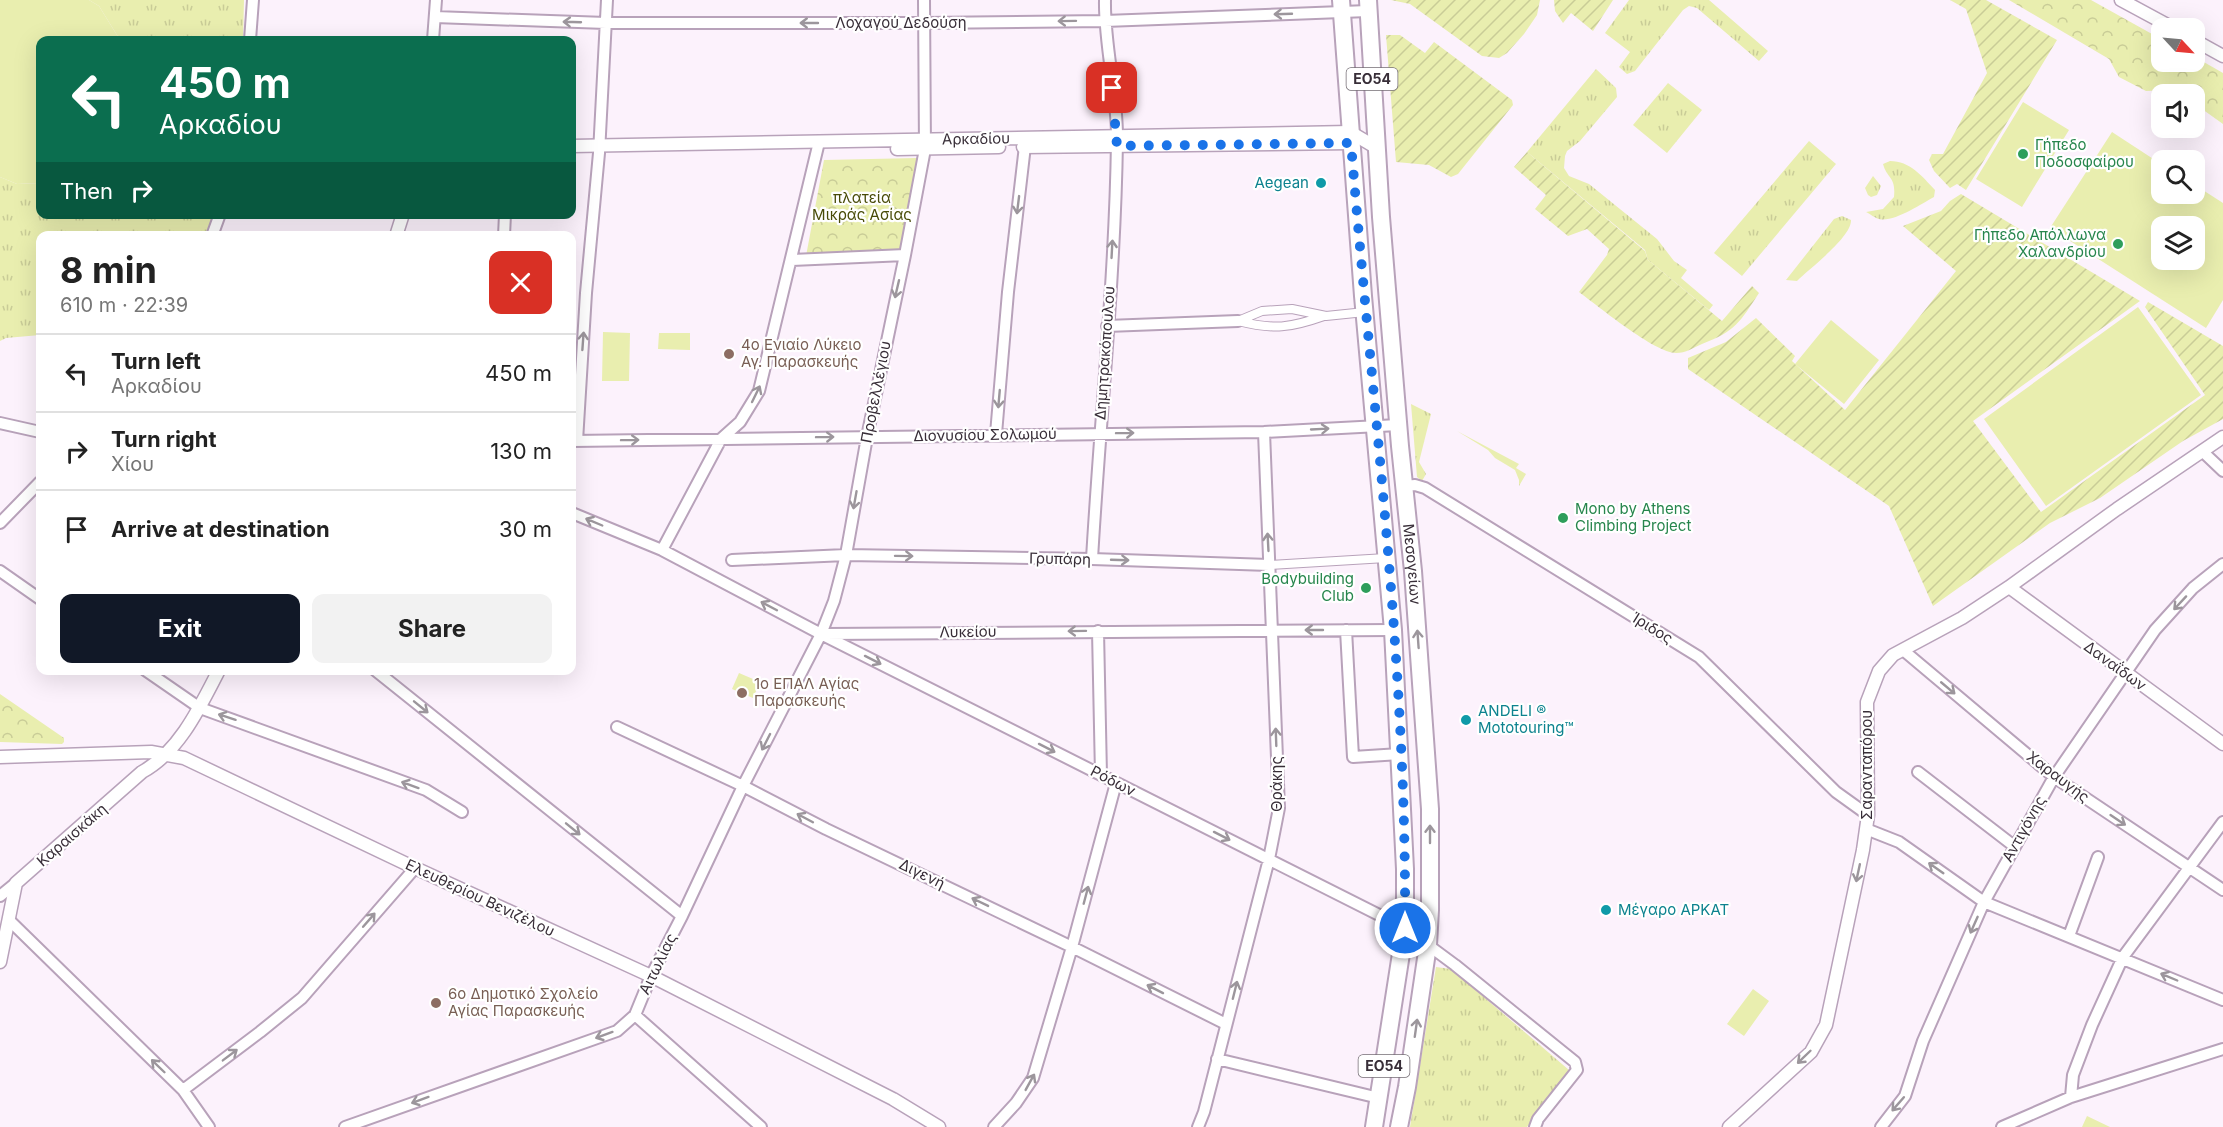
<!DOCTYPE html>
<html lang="en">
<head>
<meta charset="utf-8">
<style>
	body { margin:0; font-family:Inter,sans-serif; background:#f2f2f2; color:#222; height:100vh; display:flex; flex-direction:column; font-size:22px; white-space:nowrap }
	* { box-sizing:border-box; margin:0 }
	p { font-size:20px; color:#767676 }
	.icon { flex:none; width:33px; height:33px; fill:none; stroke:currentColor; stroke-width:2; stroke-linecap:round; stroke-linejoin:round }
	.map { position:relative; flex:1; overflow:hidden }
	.panel { position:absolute; left:36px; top:231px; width:540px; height:444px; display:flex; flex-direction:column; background:#fff; border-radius:12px; box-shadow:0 6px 24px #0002 }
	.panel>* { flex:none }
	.hud { position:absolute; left:36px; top:36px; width:540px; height:183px; border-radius:12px; box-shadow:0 6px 24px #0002; background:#0b6e4f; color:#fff; overflow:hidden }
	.needle { width:39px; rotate:116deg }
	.fabs { position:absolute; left:2151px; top:18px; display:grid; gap:12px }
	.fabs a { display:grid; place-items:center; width:54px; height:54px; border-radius:12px; background:#fff; box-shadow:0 6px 24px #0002; font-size:30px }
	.pin { position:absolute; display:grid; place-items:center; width:51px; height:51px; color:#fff; margin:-26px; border-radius:12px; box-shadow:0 3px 9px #0006 }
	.me { position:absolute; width:66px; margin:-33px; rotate:0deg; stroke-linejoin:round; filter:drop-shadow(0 0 4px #0008) }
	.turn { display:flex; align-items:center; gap:21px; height:126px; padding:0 24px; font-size:27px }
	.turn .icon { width:78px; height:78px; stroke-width:2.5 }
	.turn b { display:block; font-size:42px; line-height:51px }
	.then { display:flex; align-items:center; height:57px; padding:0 24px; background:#0003; gap:12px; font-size:22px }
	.round { display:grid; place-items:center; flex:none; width:63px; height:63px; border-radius:12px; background:#f2f2f2 }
	.summary { display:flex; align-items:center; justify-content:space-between; height:102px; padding:0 24px }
	h1 { font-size:36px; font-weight:700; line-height:45px }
	.cta { display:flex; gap:12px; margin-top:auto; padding:12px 24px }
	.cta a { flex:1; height:69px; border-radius:12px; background:#111827; color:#fff; font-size:24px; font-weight:700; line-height:69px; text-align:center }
	.cta a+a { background:#f2f2f2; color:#222 }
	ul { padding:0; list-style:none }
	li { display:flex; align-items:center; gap:18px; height:78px; padding:0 24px; border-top:2px solid #e0e0e0 }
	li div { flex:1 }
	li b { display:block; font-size:22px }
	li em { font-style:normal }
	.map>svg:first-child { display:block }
	.grass { fill:url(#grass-tufts) }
	.park { fill:url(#park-crowns) }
	.garden { fill:url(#garden-furrows) }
	.pitch { fill:#e9eeaf; fill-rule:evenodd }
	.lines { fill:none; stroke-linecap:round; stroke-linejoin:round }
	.pedestrian-casing { stroke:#b8a2ba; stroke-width:10 }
	.minor-casing { stroke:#b8a2ba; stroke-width:14 }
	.tertiary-casing { stroke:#b8a2ba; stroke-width:15 }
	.primary-casing { stroke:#b8a2ba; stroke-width:20 }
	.pedestrian { stroke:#fff; stroke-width:8 }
	.minor { stroke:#fff; stroke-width:10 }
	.tertiary { stroke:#fff; stroke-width:12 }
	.primary { stroke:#fff; stroke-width:16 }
	.oneway { stroke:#9c969c }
	.route { stroke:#1a73e8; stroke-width:10; stroke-dasharray:0 18 }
	.leisure-dot { fill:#2e9e5b; stroke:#fff; stroke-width:2 }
	.culture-dot { fill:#0f9aa8; stroke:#fff; stroke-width:2 }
	.education-dot { fill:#8d6e63; stroke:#fff; stroke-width:2 }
	.labels { text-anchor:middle; stroke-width:4.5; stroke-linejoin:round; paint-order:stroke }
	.shield { fill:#fff; stroke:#746d74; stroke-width:1.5 }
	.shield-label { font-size:14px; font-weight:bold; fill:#382e38 }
	.street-label { font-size:15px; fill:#382e38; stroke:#fff }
	.leisure-label { font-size:15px; fill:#27864d; stroke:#fff; text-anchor:start }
	.culture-label { font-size:15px; fill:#0d838f; stroke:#fff; text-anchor:start }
	.park-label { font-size:15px; fill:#484b08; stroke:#fff }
	.education-label { font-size:15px; fill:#785e54; stroke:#fff; text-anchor:start }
</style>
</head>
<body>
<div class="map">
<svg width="2223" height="1127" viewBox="0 0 2223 1127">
	<defs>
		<pattern id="grass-tufts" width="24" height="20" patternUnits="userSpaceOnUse" patternTransform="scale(1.5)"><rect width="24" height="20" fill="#e9eeaf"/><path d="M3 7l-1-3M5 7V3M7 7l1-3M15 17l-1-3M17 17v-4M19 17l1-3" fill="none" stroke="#c9cc97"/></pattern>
		<pattern id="park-crowns" width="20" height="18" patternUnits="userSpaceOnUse" patternTransform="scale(1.5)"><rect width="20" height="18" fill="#e9eeaf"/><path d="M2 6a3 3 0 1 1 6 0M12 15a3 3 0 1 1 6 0" fill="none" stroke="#c9cc97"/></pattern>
		<pattern id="garden-furrows" width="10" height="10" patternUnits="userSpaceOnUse" patternTransform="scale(1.5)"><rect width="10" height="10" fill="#e9eeaf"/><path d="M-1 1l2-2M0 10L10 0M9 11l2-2" fill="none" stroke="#c9cc97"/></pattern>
	</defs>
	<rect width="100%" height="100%" fill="#fcf2fc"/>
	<path class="grass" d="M89,0h155l-1,40h-123l-21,-34z
		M1629,0h80l59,51 -9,10 -62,-53 -8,-2 -6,4 -48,61 -8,3 -8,-7 11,-15 -25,-19z
		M1596,69l20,19 1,9 -37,44 -13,10 -2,5 -1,12 5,8 20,8 68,55 17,22 13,9 -6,8 32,27 -4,5 -61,-50 -3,-10 -118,-98z
		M1668,83l34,27 -35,43 -34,-28z
		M1809,141l27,23 -94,112 -28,-23z
		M1890,161c20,0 32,15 45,29l-1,7c-13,7 -41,26 -55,22 -4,-1 -9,-5 -13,-7l17,-3 11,-12c2,-21 -7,-18 -11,-33z
		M1873,176l8,10 -4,9 -6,2 -3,-2 -3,-7z
		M0,177l17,7 23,-1v31l173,1 -8,20 -165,1v99l-34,3 -6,3z
		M1842,216l9,4c1,17 -41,48 -54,61l-11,-1 48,-61z
		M1411,404l20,10 -12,48 7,12 -4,7 -5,-4z
		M1457,431l62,33 -3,4 10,6 -7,12v-6l-4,-10 -20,-12 -7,-8z
		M1436,967l15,2 118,101 -42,57h-117z"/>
	<path class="park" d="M2009,0h82l70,39 1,23h32l1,-5 28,16v51l-28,-20 -1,-10h-13l-7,-4 -28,1 -27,-14 -10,-18z
		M917,158l-15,94 -96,4 18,-96z
		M0,694l64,44v4l-2,2 -62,-2z"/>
	<path class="garden" d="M1391,0h149l-3,15 -13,19 -17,19 -8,5 -17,-2 -72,-52z
		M1554,0h59l-20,31 -22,-18 -8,10 -8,-12z
		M1950,0h36l71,40 -91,150 -9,-6 -7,4 -16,-17 -5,-11 3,-6h11l44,-81 -21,-64z
		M1386,35h14l25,18 9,-11 78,58 1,5 -55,69 -7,3 -22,-12 -33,-3z
		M1527,152l118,99 3,9 74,61 30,-35 7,7c-19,29 -23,38 -57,51 -9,4 -16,9 -26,9 -21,0 -78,-47 -97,-61l28,-37 2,-6 -22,-20 -19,7 -33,-27 11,-14 -32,-28z
		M1961,194l179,107 -167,120 68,91 164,-117 -60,-88 3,-5 75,44v73l-40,22 -83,57 -50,25 -117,83 -44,-100 -201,-137v-11l38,-16 30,-24 39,38 -3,5 53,49 111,-139 -53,-45 38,-15 9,-10z"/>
	<path class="pitch" d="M0,0h89l10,6 21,34h-80v143l-23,1 -17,-7z
		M2023,102l46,28 -47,77 -46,-28z
		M2112,132l49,32 1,30h32l1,-9 28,18v97l-17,28 -156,-100zM2162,226h32v34h-32z
		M2138,307l63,88 -155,111 -62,-87z
		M1831,320l48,40 -35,44 -49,-40z
		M603,332l27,1 -1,48h-27z
		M659,333h31v17l-32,-1z
		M739,673l21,9 -7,16 -21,-9z
		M1753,989l16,12 -25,35 -17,-12z
		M2087,1116l23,11h-28z"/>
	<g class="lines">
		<defs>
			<path id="pedestrian" d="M1238,321l24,-10 30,-2 34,7 39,-4
				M1238,321c36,9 52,7 86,-5
				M1269,565l117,-7"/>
			<path id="minor" d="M435,17l171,6h318l181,-2 263,-10
				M250,40l3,-40
				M433,40l3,-40
				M212,236l8,-22
				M504,236l1,-22
				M792,260l113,-5
				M1107,326l131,-5
				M0,423l40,9
				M996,434l12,-142 17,-146
				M572,441l692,-9 134,-7
				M577,441l9,-148 13,-140 8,-153
				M2202,451l21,20
				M1404,486l11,-1 10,3 274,169 137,135 32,23
				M572,513l90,37 159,84 584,294
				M0,523l40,-41
				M662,550l59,-111 19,-17 19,-31 60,-249
				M1092,559c8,-139 23,-279 25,-418 1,-47 -13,-94 -12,-141
				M732,560l114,-5 246,4 177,6
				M0,571l40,28
				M1346,630l7,127 47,-3
				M1098,631l3,144
				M825,634l568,-4
				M1903,650l151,127 169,113
				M145,670l55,38 226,82 36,22
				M375,670l307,246
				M617,727l126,59 83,43 246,118 154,77
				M1918,772l96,74
				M1866,829l33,13 85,60 239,98
				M0,896l16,-13
				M10,921l173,169 26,37
				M2069,936l29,-79
				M1428,945l27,20 120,97 2,8 -39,49 -3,8
				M635,1015l126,112
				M1217,1059l162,39
				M183,1090l77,-58 42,-34 113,-130
				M2071,1097l2,-22 19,-50 31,-68 100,-135
				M345,1127l272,-96 18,-16 16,-39 31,-60 61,-130 78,-152 13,-33 12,-46 21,-118 38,-182 20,-106 -1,-149
				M994,1127l22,-24 17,-25 39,-131 44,-164
				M1198,1127l6,-15 65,-253 10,-51 -15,-376
				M1881,1127l24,-31 18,-55 61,-139 70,-125 101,-147 38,-42 30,-24
				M2002,1127l69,-30 152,-48"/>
			<path id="tertiary" d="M2121,0l52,28
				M2194,40l29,16
				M572,146l778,-14 27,16
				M1023,147l328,-4
				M897,149l102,-2
				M396,236l7,-22
				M2009,587l214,157
				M0,757l151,-5 33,6 231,110 236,108 242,123 46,28
				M0,962l16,-79 126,-111c37,-20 58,-65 77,-102
				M1729,1127l82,-75 15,-27 37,-175 5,-35 -1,-113 12,-31 14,-16 69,-37 47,-31 108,-78 106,-72"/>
			<g id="primary">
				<path d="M1341,0l22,296 30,334 12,239v59l-31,199"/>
				<path id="s1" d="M1368,0l13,217 19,229 13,125 17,238v101l-2,35 -21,142 -8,40"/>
			</g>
		</defs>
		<use href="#pedestrian" class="pedestrian-casing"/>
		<use href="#minor" class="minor-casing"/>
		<use href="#tertiary" class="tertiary-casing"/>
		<use href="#primary" class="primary-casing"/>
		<use href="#pedestrian" class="pedestrian"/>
		<use href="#minor" class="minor"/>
		<use href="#tertiary" class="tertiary"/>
		<use href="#primary" class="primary"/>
	</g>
	<defs><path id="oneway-shaft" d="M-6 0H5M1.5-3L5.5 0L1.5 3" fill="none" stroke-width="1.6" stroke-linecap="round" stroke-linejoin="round" transform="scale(1.5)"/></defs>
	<g class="oneway">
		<use href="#oneway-shaft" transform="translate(1283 14) rotate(178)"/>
		<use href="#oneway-shaft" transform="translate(1067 21) rotate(179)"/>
		<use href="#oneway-shaft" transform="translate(572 22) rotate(-178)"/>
		<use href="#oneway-shaft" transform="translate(809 23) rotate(180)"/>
		<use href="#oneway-shaft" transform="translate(1018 205) rotate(97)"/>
		<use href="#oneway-shaft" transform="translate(1112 249) rotate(-87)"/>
		<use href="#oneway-shaft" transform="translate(897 289) rotate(103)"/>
		<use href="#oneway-shaft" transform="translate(583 341) rotate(-86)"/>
		<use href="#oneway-shaft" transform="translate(756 394) rotate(-64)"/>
		<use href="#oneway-shaft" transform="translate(999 399) rotate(95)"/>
		<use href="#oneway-shaft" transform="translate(1320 429) rotate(-3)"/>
		<use href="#oneway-shaft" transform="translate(1125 433) rotate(-1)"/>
		<use href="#oneway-shaft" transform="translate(825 437) rotate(-1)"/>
		<use href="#oneway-shaft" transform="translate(630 440) rotate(-1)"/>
		<use href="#oneway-shaft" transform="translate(855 500) rotate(100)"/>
		<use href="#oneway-shaft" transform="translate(594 522) rotate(-157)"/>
		<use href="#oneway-shaft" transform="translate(1268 542) rotate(-93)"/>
		<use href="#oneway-shaft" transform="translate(904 556) rotate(1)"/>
		<use href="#oneway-shaft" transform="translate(1120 560) rotate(2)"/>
		<use href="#oneway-shaft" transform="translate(2180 603) rotate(133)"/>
		<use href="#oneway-shaft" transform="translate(769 606) rotate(-152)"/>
		<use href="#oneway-shaft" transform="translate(1314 630) rotate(-180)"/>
		<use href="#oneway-shaft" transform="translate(1077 631) rotate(179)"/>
		<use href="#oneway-shaft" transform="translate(1418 639) rotate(-94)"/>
		<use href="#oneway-shaft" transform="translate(873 660) rotate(27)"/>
		<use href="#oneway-shaft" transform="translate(1948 688) rotate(40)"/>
		<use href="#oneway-shaft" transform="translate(421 707) rotate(39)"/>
		<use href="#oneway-shaft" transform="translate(227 717) rotate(-162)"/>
		<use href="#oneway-shaft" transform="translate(1276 737) rotate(-92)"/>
		<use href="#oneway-shaft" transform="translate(766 742) rotate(117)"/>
		<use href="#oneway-shaft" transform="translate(1047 748) rotate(27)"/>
		<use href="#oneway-shaft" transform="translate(410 785) rotate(-160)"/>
		<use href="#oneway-shaft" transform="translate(805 818) rotate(-152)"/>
		<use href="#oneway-shaft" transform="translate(2118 820) rotate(34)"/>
		<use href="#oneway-shaft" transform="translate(573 829) rotate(39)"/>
		<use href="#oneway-shaft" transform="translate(1430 834) rotate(-90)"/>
		<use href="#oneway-shaft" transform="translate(1222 836) rotate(27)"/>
		<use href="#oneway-shaft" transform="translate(1936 868) rotate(-145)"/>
		<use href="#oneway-shaft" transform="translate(1858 873) rotate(102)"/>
		<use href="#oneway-shaft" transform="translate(1086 895) rotate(-75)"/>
		<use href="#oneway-shaft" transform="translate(980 902) rotate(-154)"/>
		<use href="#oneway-shaft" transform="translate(369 920) rotate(-49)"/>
		<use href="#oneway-shaft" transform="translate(1974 925) rotate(114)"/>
		<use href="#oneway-shaft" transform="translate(2169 977) rotate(-157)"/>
		<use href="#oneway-shaft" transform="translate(1155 989) rotate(-153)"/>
		<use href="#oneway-shaft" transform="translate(1235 990) rotate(-76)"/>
		<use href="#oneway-shaft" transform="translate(1416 1028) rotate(-82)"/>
		<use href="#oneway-shaft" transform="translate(604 1035) rotate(160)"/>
		<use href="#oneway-shaft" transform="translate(230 1055) rotate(-37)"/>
		<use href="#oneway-shaft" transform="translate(1804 1057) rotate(136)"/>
		<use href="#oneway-shaft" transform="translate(158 1066) rotate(-136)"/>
		<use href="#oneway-shaft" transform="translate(1030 1082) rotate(-61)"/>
		<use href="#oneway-shaft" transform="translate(420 1100) rotate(160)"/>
		<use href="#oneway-shaft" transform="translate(1898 1104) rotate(131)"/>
	</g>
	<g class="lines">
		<path class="route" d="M1112,88l5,58 234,-3c21,261 56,523 54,785"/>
	</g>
	<g class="leisure-dot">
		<circle cx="2023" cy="154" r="6"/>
		<circle cx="2118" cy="244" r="6"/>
		<circle cx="1563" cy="518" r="6"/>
		<circle cx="1366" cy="588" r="6"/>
	</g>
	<g class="culture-dot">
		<circle cx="1321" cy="183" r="6"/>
		<circle cx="1466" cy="720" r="6"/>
		<circle cx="1606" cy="910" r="6"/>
	</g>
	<g class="education-dot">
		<circle cx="729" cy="354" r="6"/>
		<circle cx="742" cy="693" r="6"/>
		<circle cx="436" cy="1003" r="6"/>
	</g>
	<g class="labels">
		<g class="shield">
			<rect x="1346.5" y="68" width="51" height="22" rx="4.5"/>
			<rect x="1358.5" y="1055" width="51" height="22" rx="4.5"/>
		</g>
		<g class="shield-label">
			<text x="1372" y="84">ΕΟ54</text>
			<text x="1384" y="1071">ΕΟ54</text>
		</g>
		<g class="street-label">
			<text x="901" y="28">Λοχαγού Δεδούση</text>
			<text transform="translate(976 139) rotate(-1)" y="5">Αρκαδίου</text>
			<text transform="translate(1105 353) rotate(-86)" y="5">Δημητρακόπουλου</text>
			<text transform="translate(876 392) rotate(-79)" y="5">Προβελλέγιου</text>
			<text transform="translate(985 435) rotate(-1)" y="5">Διονυσίου Σολωμού</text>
			<text transform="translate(1060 559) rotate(1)" y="5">Γρυπάρη</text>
			<text dy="5" stroke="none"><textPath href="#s1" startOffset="566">Μεσογείων</textPath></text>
			<text transform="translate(1652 628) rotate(32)" y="5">Ίριδος</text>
			<text transform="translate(968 632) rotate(-1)" y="5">Λυκείου</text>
			<text transform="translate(2115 666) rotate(36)" y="5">Δαναΐδων</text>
			<text transform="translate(1867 765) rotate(-90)" y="5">Σαρανταπόρου</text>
			<text transform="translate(2058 777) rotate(37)" y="5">Χαραυγής</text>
			<text transform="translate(1113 781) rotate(27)" y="5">Ρόδων</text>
			<text transform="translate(1277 784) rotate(-90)" y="5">Θράκης</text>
			<text transform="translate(2024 829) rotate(-61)" y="5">Αντιγόνης</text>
			<text transform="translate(72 835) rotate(-41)" y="5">Καραισκάκη</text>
			<text transform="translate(922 874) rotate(26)" y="5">Διγενή</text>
			<text transform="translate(480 898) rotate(25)" y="5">Ελευθερίου Βενιζέλου</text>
			<text transform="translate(658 964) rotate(-64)" y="5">Αιτωλίας</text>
		</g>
		<g class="leisure-label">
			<text x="2035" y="150">Γήπεδο<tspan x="2035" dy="17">Ποδοσφαίρου</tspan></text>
			<text x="2106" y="240" text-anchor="end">Γήπεδο Απόλλωνα<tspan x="2106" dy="17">Χαλανδρίου</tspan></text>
			<text x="1575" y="514">Mono by Athens<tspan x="1575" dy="17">Climbing Project</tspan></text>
			<text x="1354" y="584" text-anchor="end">Bodybuilding<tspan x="1354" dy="17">Club</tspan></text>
		</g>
		<g class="culture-label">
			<text x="1309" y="188" text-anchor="end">Aegean</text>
			<text x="1478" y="716">ANDELI ®<tspan x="1478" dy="17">Mototouring™</tspan></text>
			<text x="1618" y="915">Μέγαρο ΑΡΚΑΤ</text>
		</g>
		<g class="park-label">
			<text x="862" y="203">πλατεία<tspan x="862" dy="17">Μικράς Ασίας</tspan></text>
		</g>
		<g class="education-label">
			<text x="741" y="350">4ο Ενιαίο Λύκειο<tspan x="741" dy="17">Αγ. Παρασκευής</tspan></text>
			<text x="754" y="689">1ο ΕΠΑΛ Αγίας<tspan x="754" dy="17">Παρασκευής</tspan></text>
			<text x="448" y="999">6ο Δημοτικό Σχολείο<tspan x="448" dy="17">Αγίας Παρασκευής</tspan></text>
		</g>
	</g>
</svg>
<div class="fabs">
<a><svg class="needle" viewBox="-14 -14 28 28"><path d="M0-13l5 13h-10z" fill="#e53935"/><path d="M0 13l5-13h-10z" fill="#767676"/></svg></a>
<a><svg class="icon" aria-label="sound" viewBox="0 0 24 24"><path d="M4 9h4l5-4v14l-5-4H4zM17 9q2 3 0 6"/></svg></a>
<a><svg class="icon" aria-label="search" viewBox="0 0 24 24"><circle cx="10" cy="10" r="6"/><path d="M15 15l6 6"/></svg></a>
<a><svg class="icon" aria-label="layers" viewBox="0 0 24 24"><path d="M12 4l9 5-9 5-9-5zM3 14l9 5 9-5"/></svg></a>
</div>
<div class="pin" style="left:1112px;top:88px;background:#d93025"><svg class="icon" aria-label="arrive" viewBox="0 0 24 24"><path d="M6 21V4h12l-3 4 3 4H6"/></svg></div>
<svg class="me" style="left:1405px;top:928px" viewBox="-20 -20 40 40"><circle r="17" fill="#1a73e8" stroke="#fff" stroke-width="3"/><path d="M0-11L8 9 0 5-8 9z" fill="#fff"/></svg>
<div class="hud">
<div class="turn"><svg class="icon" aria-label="left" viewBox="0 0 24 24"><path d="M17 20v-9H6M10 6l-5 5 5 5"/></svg><div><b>450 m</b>Αρκαδίου</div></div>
<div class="then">Then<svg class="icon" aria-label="right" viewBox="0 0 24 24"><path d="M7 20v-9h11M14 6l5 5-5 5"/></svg></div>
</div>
<section class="panel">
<div class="summary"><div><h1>8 min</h1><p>610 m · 22:39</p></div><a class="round" style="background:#d93025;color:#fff"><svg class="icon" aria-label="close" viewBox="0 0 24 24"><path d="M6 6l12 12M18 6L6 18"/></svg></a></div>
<ul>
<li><svg class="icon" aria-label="left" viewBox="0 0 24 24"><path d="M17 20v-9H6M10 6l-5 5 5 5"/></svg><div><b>Turn left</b><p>Αρκαδίου</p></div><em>450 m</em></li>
<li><svg class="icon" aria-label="right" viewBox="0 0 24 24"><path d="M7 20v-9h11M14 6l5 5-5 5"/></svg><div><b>Turn right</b><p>Χίου</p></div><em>130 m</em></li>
<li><svg class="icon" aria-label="arrive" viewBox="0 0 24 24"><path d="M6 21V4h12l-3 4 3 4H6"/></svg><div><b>Arrive at destination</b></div><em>30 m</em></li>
</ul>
<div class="cta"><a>Exit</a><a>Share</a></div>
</section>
</div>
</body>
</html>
